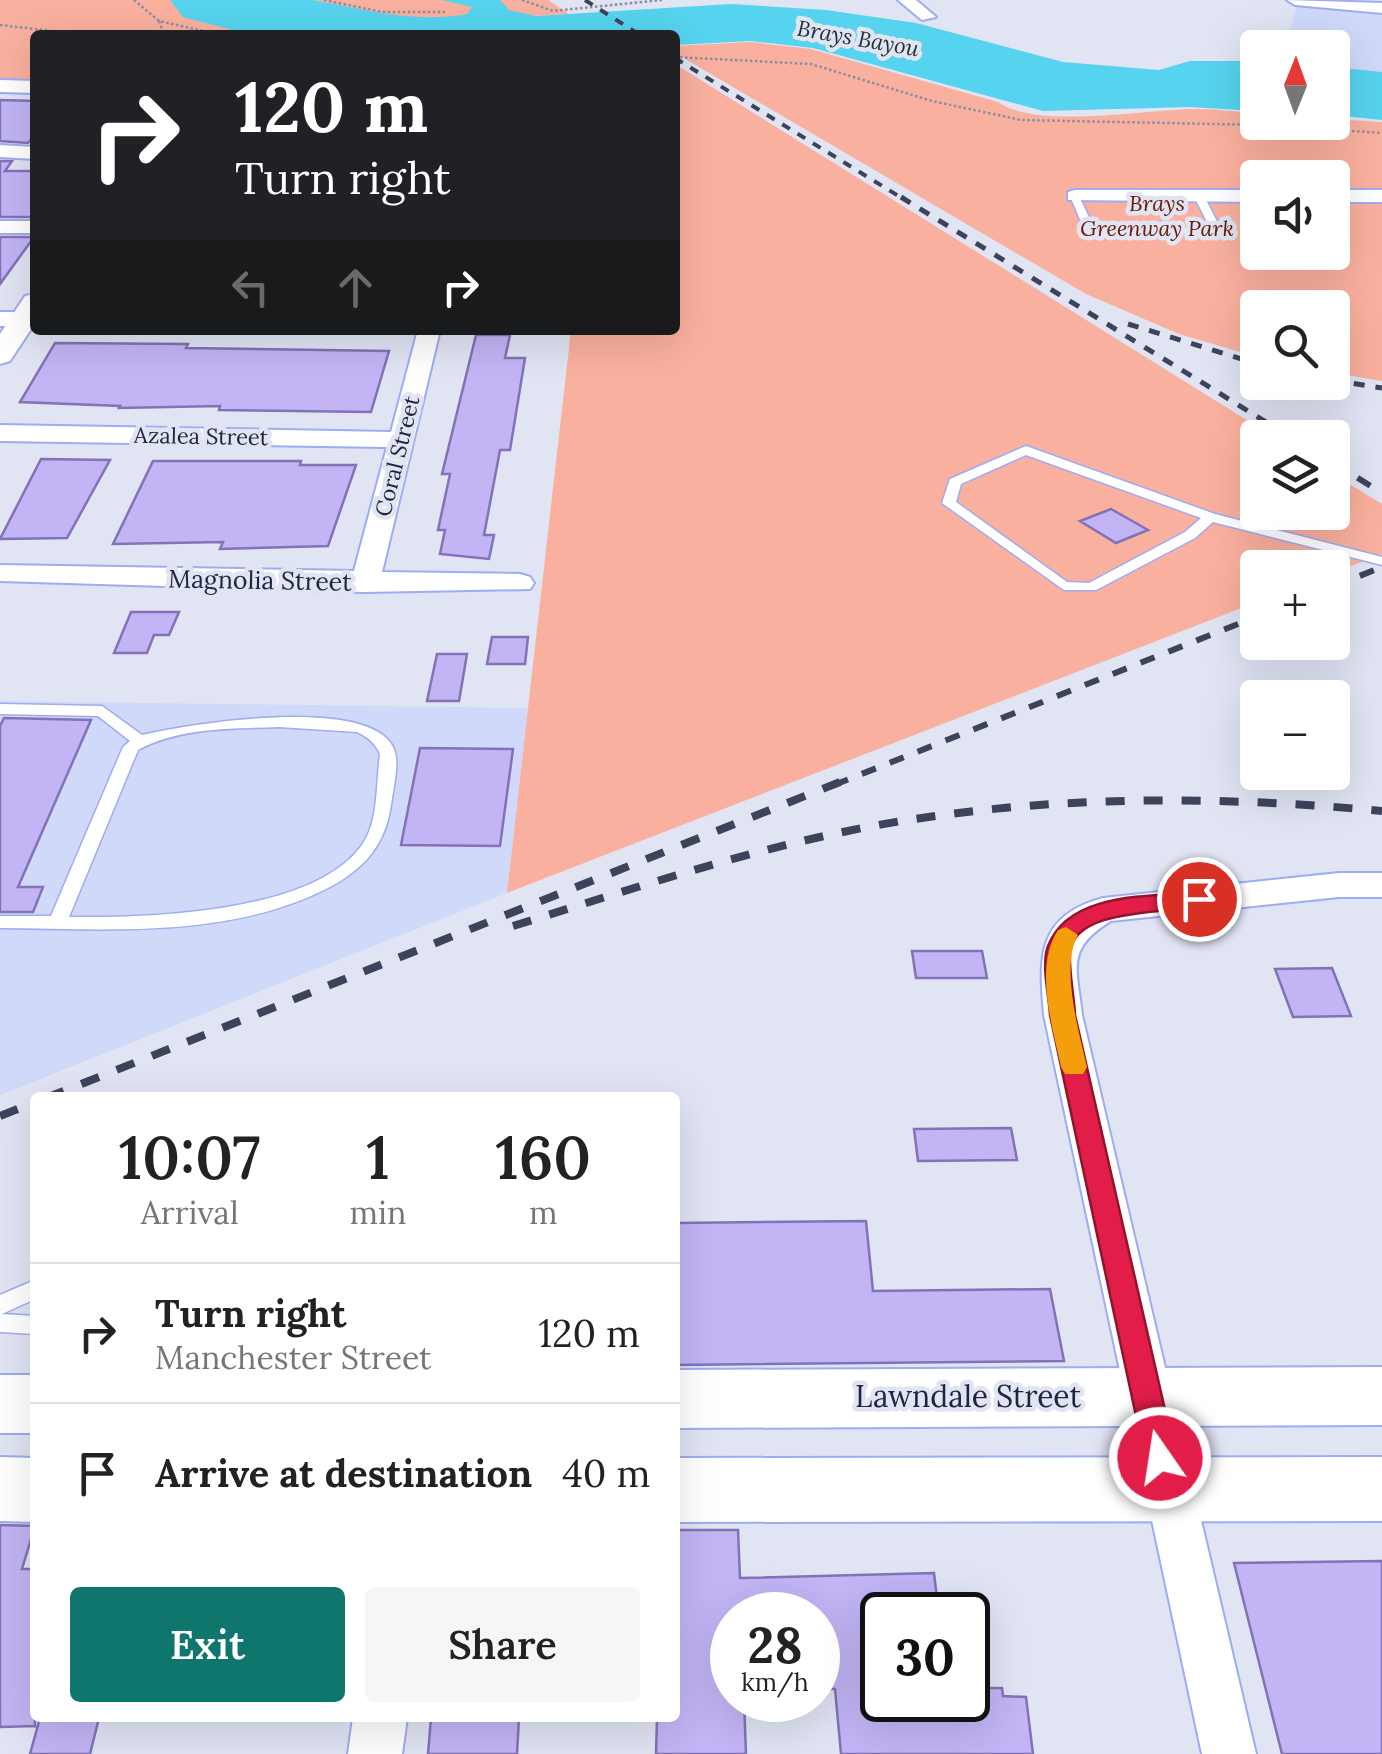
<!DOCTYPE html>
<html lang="en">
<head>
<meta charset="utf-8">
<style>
	body { margin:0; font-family:Lora,serif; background:#f6f6f6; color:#222; height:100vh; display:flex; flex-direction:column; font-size:38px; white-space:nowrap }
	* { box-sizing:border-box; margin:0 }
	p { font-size:32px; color:#767676 }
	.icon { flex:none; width:55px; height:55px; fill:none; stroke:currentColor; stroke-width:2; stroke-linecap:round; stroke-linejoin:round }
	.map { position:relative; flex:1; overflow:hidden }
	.drawer { position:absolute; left:30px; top:1092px; width:650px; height:630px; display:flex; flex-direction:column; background:#fff; border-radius:10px; box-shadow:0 10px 40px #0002 }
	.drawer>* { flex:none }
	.banner { position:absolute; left:30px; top:30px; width:650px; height:305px; border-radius:10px; box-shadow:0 10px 40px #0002; background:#202124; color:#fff; overflow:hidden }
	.needle { width:65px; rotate:1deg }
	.buttons { position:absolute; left:1240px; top:30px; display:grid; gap:20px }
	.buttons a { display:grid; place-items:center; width:110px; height:110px; border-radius:10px; background:#fff; box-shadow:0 10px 40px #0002; font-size:50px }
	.speed { position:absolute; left:710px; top:1592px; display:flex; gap:20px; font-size:50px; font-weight:700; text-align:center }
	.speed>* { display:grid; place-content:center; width:130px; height:130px; border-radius:50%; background:#fff; box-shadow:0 10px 40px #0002; line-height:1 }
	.speed small { font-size:25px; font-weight:400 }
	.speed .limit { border:5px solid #111; border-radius:15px; background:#fff; color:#111 }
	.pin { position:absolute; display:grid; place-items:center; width:85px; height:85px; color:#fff; margin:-42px; border:5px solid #fff; border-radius:50%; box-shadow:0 2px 10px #0007 }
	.me { position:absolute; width:110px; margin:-55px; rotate:347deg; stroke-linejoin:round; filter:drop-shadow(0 0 8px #0008) }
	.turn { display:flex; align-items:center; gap:35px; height:210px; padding:0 40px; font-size:45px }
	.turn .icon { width:130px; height:130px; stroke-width:2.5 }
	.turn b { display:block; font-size:70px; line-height:85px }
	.lanes { display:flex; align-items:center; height:95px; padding:0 40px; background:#0003; justify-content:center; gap:50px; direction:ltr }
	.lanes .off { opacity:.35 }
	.eta { display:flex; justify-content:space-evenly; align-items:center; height:170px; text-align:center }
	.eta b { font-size:60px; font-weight:600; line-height:70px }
	.button { display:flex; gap:20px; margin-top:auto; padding:20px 40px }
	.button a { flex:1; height:115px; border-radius:10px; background:#0f766e; color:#fff; font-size:40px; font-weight:600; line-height:115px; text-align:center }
	.button a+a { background:#f6f6f6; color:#222 }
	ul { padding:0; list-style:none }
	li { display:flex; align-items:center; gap:30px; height:140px; padding:0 40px; border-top:2px solid #e0e0e0 }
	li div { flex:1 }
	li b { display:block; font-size:38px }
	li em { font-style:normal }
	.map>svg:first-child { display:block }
	.built { fill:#d0d9f9 }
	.green { fill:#fab09e; fill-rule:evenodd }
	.water { fill:#56d3ee }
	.building { fill:#c2b4f5; stroke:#8372b7; stroke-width:2.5 }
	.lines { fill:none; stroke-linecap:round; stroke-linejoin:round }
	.service-casing { stroke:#9dacf3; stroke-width:3 }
	.minor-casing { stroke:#9dacf3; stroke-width:4 }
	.tertiary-casing { stroke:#9dacf3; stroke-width:4 }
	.secondary-casing { stroke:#9dacf3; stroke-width:4 }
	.path { stroke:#898ea3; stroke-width:2.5; stroke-dasharray:2.5 2.5; stroke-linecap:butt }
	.service { fill:#fff; fill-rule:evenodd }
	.minor { fill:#fff; fill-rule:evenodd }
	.tertiary { fill:#fff; fill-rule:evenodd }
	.secondary { fill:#fff; fill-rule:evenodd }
	.rail-far3 { stroke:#3e435c; stroke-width:4; stroke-dasharray:9 9; stroke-linecap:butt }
	.rail-far2 { stroke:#3e435c; stroke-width:5; stroke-dasharray:11 11; stroke-linecap:butt }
	.rail-far1 { stroke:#3e435c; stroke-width:6; stroke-dasharray:15 15; stroke-linecap:butt }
	.rail { stroke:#3e435c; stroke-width:8; stroke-dasharray:19 19; stroke-linecap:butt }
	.route { fill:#e11d48; stroke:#92132f; stroke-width:2.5 }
	.slow { fill:#f59e0b }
	.labels { text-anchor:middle; stroke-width:9; stroke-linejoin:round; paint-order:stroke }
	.far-water-label { font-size:22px; font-style:italic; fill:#1c3237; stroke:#e0e4f3 }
	.far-park-label { font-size:22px; font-style:italic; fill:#6a1a07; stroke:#e0e4f3 }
	.far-street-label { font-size:22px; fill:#1f2440; stroke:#e0e4f3 }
	.street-label { font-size:25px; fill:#1f2440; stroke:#e0e4f3 }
	.near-street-label { font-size:30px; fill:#1f2440; stroke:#e0e4f3 }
</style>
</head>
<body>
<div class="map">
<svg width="1382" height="1754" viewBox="0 0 1382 1754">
	<rect width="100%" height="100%" fill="#e0e4f3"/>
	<path class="built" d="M1297,5l85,8v59l-49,-5 -1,-19h-56l1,-6 11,-3z
		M0,701l528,7 -21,185 -507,202z"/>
	<path class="green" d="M0,0h548l21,14 -337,16 19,5h-216v46h-35z
		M750,42l61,7 187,53c38,28 150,7 198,7 20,0 41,3 61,4l1,9h74l1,-3 49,3v259l-49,-8 -1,-65h-74l-1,49 -78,-23 -93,-40 -411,-241v-7zM1258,178h74v74h-74z
		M675,64l599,373 -16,1v74h74l1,-38 49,30v50l-49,19 -1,-5h-74l-1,34 -750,291 64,-563h104z"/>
	<path class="water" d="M170,0c45,0 97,0 142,0 53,9 101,24 155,14l5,-7 -30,-7h58l9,10 27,6 195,-12 95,6 90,13 147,39 96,8 31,-9h67v50l-68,-4 -146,4 -230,-63 -62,-7 -76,4v-10h-424l-68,-18z
		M1333,67l49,5v48l-49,-5z"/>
	<path class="building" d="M0,100l35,1v33l-7,9 -28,-2z
		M0,161h12l-7,10h30v46h-35z
		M0,237h34l-34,47z
		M476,335h34l-5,23h20l-15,92h-10l-16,85h10l-5,24 -49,-5 5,-24h-7l12,-56h-8z
		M55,343l133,1 -2,4 203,3 -18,61 -152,-2 1,-4 -101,2 1,-2 -100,-4z
		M41,459l69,1 -43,78 -67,1z
		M153,461h148l-1,4h56l-28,81 -108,3 3,-7 -110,2z
		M1111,509l37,21 -32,13 -36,-22z
		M131,612h48l-10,23h-15l-7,18h-33z
		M492,637h36l-3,27h-38z
		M437,654h30l-8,47h-32z
		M4,718l87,2 -73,167h25l-10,25h-33v-186z
		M420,748l93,1 -13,97 -99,-1z
		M912,951h70l5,27h-71z
		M1332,968l19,48 -58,1 -18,-48z
		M1011,1128l6,32 -99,1 -4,-32z
		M866,1221l7,70 177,-2 14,72 -389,4v-142z
		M0,1525l35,1 -13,43h13v157l-35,1z
		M675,1530h63l2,48 194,-5 5,42h-57v85h86v-12h34l1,8 23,1 7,57h-192l-6,-65h-17v-74h-86v85h12l2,54h-90l1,-36h18z
		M1382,1561v193h-100l-48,-191z
		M40,1718h59l-9,36h-60z
		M431,1718h88l-2,36h-89z"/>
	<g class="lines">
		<defs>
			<path id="service" d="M1199,193l5,3 18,35 -1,2 -131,1 -5,-3 -15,-35 8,-2 16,34h116l-16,-32z
				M1026,446l189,68 167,43v8l-169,-43 -18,16 -99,52h-32l-122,-87 8,-24zM1026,455l175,63 -16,14 -96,51 -22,-1 -111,-80 5,-18z
				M0,704l102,2 40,29c45,-11 236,-42 253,17 4,14 -2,38 -4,53 -6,40 -26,63 -61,82 -100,52 -221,42 -330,41v-12h51l72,-169 7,-6 -32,-25 -98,-2zM279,727l78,5c11,5 18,11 23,22 -4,28 -1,67 -18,91 -49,69 -216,73 -293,72l69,-167c42,-23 95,-21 141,-23z
				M35,1280v19l-33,15 33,2v18l-35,-2v-37z"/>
			<path id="minor" d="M898,0h18l20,17 -14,3z
				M1287,0l95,3v10l-87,-8z
				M0,145l35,2v12l-35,-2z
				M1075,190h183v12l-190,-2v-8z
				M1332,190h50v12h-50z
				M0,221h35v12h-35z
				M0,312h35v14h-35z
				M418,330h22l-58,242 138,2 10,3 4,6 -4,6 -165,3 -365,-11v-16l354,6 33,-124 -387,-6v-16l391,7z
				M1339,873h43v24h-43l-228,24c-46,28 -34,47 -29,94l174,739h-54l-158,-739c-5,-57 -8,-99 59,-117z
				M353,1718h54l-5,36h-54z"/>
			<path id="tertiary" d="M0,80l35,1v12l-35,-1z
				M35,294v29l-25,38 -10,3v-30l25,-38z"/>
			<path id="secondary" d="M1382,1367v58l-707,3v-58z
				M0,1375h35v58h-35z
				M0,1457l35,1v64l-35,-1z
				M1382,1457v64l-707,1v-64z"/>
		</defs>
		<use href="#service" class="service-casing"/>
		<use href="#minor" class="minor-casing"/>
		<use href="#tertiary" class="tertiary-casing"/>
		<use href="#secondary" class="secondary-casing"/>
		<path class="path" d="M134,0l25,21 62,14
			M324,0l58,12h63
			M522,0l31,11 109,-11
			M159,21l5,14
			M0,25l88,10
			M675,57l136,7 121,37 89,19 242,5 119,8"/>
		<use href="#service" class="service"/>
		<use href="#minor" class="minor"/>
		<use href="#tertiary" class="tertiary"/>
		<use href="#secondary" class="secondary"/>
		<path class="rail-far3" d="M585,0l55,35
			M675,58l230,142"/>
		<path class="rail-far2" d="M901,197l391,241
			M1128,324l130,40
			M1332,380l50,8"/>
		<path class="rail-far1" d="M1332,462l50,31
			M1332,587l50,-20
			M834,785l424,-169"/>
		<path class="rail" d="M513,926c119,-37 237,-77 360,-100 169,-31 339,-31 509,-15
			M46,1098l794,-316
			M0,1116l35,-14"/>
	</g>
	<path class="route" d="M1199,892l8,2 4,5 -4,6c-33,9 -134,1 -137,48 -1,20 4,42 5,62l101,443 -5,10 -11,4 -11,-4 -4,-10 -95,-443c-1,-19 -9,-51 -2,-69 21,-55 103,-49 151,-54z"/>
	<path class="slow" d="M1066,927l12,8c-18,32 1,97 9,132l-4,7h-18l-4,-7c-9,-42 -27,-99 -3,-137z"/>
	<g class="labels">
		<g class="far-water-label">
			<text transform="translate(858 38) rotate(10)" y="8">Brays Bayou</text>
		</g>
		<g class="far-park-label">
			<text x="1157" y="211">Brays<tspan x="1157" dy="25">Greenway Park</tspan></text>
		</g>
		<g class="far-street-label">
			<text transform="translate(201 436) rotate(1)" y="8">Azalea Street</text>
			<text transform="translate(397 456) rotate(-76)" y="8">Coral Street</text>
		</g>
		<g class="street-label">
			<text transform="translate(260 580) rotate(1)" y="9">Magnolia Street</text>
		</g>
		<g class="near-street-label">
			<text x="968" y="1407">Lawndale Street</text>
		</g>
	</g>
</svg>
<div class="buttons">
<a><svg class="needle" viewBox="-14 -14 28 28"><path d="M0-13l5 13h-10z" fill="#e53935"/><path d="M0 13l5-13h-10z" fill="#767676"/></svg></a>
<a><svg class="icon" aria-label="sound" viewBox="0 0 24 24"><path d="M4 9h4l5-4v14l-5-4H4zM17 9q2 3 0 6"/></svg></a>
<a><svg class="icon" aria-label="search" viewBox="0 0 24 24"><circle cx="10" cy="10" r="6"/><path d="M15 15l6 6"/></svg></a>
<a><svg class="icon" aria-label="layers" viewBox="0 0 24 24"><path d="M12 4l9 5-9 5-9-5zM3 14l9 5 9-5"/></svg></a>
<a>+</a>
<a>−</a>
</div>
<div class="speed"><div>28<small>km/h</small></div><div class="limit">30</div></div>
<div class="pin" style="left:1199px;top:899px;background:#d93025"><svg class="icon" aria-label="arrive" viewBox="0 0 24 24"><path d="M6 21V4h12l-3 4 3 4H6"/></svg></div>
<svg class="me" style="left:1160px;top:1458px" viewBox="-20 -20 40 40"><circle r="17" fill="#e11d48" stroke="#fff" stroke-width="3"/><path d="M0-11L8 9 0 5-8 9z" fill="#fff"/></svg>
<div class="banner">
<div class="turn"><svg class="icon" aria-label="right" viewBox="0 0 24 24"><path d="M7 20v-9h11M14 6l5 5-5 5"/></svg><div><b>120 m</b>Turn right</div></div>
<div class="lanes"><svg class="icon off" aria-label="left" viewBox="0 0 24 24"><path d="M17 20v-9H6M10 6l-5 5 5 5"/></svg><svg class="icon off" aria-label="ahead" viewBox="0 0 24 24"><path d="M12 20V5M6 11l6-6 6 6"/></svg><svg class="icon" aria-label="right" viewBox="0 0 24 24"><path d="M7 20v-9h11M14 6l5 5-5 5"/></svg></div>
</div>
<section class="drawer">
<div class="eta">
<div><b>10:07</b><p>Arrival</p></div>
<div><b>1</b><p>min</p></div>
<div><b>160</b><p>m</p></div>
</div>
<ul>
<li><svg class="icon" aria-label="right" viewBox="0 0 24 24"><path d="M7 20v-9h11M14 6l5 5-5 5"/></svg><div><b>Turn right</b><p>Manchester Street</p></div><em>120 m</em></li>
<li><svg class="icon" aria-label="arrive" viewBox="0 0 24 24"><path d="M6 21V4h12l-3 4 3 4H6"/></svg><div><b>Arrive at destination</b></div><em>40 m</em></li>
</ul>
<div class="button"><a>Exit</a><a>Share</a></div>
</section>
</div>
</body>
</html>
